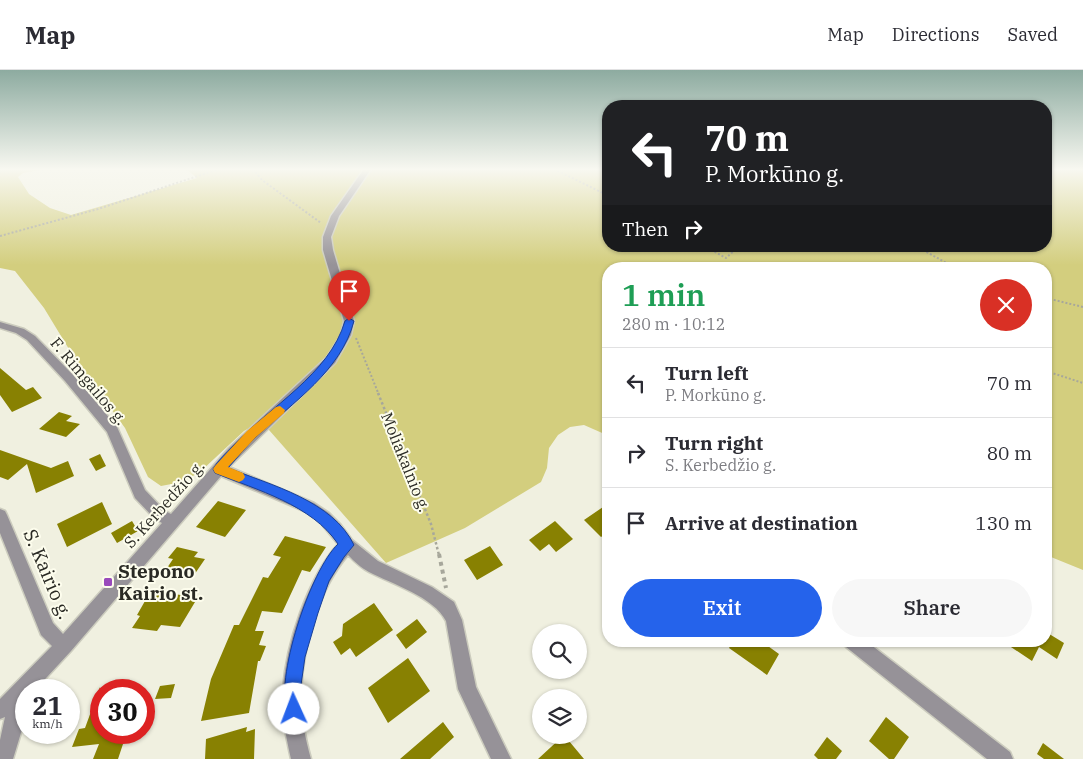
<!DOCTYPE html>
<html lang="en">
<head>
<meta charset="utf-8">
<style>
	body { margin:0; font-family:"IBM Plex Serif",serif; background:#f7f7f7; color:#2b2b33; height:100vh; display:flex; flex-direction:column; font-size:19px; white-space:nowrap }
	* { box-sizing:border-box; margin:0 }
	p { font-size:16px; color:#7c7c81 }
	.icon { flex:none; width:28px; height:28px; fill:none; stroke:currentColor; stroke-width:2; stroke-linecap:round; stroke-linejoin:round }
	.map { position:relative; flex:1; overflow:hidden }
	.sheet { position:absolute; left:602px; top:192px; width:450px; height:385px; display:flex; flex-direction:column; background:#fff; border-radius:20px; box-shadow:0 1px 4px #0004 }
	.sheet>* { flex:none }
	.top-card { position:absolute; left:602px; top:30px; width:450px; height:152px; border-radius:20px; box-shadow:0 1px 4px #0004; background:#202124; color:#fff; overflow:hidden }
	.buttons { position:absolute; left:532px; top:554px; display:grid; gap:10px }
	.buttons a { display:grid; place-items:center; width:55px; height:55px; border-radius:50%; background:#fff; box-shadow:0 1px 4px #0004; font-size:25px }
	.speed { position:absolute; left:15px; top:609px; display:flex; gap:10px; font-size:25px; font-weight:700; text-align:center }
	.speed>* { display:grid; place-content:center; width:65px; height:65px; border-radius:50%; background:#fff; box-shadow:0 1px 4px #0004; line-height:1 }
	.speed small { font-size:12px; font-weight:400 }
	.speed .limit { border:8px solid #d22; background:#fff; color:#111 }
	.pin { position:absolute; display:grid; place-items:center; width:42px; height:42px; color:#fff; margin:-51px -21px; border-radius:50% 50% 50% 0; rotate:-45deg; box-shadow:0 0 5px #0007 }
	.pin .icon { rotate:45deg }
	.me { position:absolute; width:55px; margin:-28px; rotate:358deg; stroke-linejoin:round; filter:drop-shadow(0 0 4px #0008) }
	.turn { display:flex; align-items:center; gap:18px; height:105px; padding:0 20px; font-size:22px }
	.turn .icon { width:65px; height:65px; stroke-width:2.5 }
	.turn b { display:block; font-size:35px; line-height:42px }
	.then { display:flex; align-items:center; height:48px; padding:0 20px; background:#0003; gap:10px; font-size:19px }
	.round { display:grid; place-items:center; flex:none; width:52px; height:52px; border-radius:26px; background:#f7f7f7 }
	.headline { display:flex; align-items:center; justify-content:space-between; height:85px; padding:0 20px }
	h1 { font-size:30px; font-weight:600; line-height:38px; color:#1e9e55 }
	.cta { display:flex; gap:10px; margin-top:auto; padding:10px 20px }
	.cta a { flex:1; height:58px; border-radius:30px; background:#2563eb; color:#fff; font-size:20px; font-weight:600; line-height:58px; text-align:center }
	.cta a+a { background:#f7f7f7; color:#2b2b33 }
	ul { padding:0; list-style:none }
	li { display:flex; align-items:center; gap:15px; height:70px; padding:0 20px; border-top:1px solid #e1e1e2 }
	li div { flex:1 }
	li b { display:block; font-size:19px }
	li em { font-style:normal }
	header { display:flex; align-items:center; gap:30px; box-sizing:border-box; height:70px; padding:0 25px; background:#fff; border-bottom:1px solid #e1e1e2 }
	header strong { font-size:24px }
	nav { display:flex; gap:28px; margin-inline-start:auto; font-size:18px }
	.map>svg:first-child { display:block }
	.green { fill:#d3ce7e }
	.building { fill:#888102 }
	.lines { fill:none; stroke-linecap:round; stroke-linejoin:round }
	.minor-casing { stroke:#ccccbe; stroke-width:3 }
	.path-far2 { stroke:#a7a79b; stroke-width:2; stroke-dasharray:2 2; stroke-linecap:butt }
	.path-far1 { stroke:#a7a79b; stroke-width:2.5; stroke-dasharray:2.5 2.5; stroke-linecap:butt }
	.path { stroke:#a7a79b; stroke-width:4; stroke-dasharray:4 4; stroke-linecap:butt }
	.minor { fill:#969298; fill-rule:evenodd }
	.route { fill:#2563eb; stroke:#184099 }
	.slow { fill:#f59e0b }
	.poi-dot { fill:#994abb; stroke:#fdfded; stroke-width:2 }
	.labels { text-anchor:middle; stroke-width:4; stroke-linejoin:round; paint-order:stroke }
	.street-label { font-size:16px; fill:#2a2a24; stroke:#fdfded }
	.near-poi-label { font-size:19px; font-weight:bold; fill:#2a2a24; stroke:#fdfded; text-anchor:start }
	.near-street-label { font-size:19px; fill:#2a2a24; stroke:#fdfded }
</style>
</head>
<body>
<header>
<strong>Map</strong>
<nav><a>Map</a><a>Directions</a><a>Saved</a></nav>
</header>
<div class="map">
<svg width="1083" height="689" viewBox="0 0 1083 689">
	<rect width="100%" height="100%" fill="#f0f0e0"/>
	<path class="green" d="M0,99h46l-23,4 -5,4 11,17 21,14 21,7 126,-37 -11,-9h423v77h437v-77h37v401l-37,-15v-286h-437v167l-25,-11 -14,2 -12,8 -9,13 -2,20 -6,14 -76,46 -79,35 -117,-133 -18,-3 -7,4 -44,41 -18,10 -21,4 -13,-9 -23,-49 -50,-69 -31,-51 -29,-37 -15,-3z"/>
	<path class="building" d="M0,298l26,22 7,-3 9,11 -30,14 -12,-17z
		M59,342l13,4 -6,5 14,3 -14,13 -27,-8z
		M0,380l51,18 17,-7 6,15 -38,17 -9,-29 -19,16 -8,-3z
		M100,384l6,12 -10,5 -7,-12z
		M218,431l28,9 -21,27 -29,-10z
		M102,432l10,22 -45,23 -10,-23z
		M603,437l6,6v19l-8,5 -17,-17z
		M132,451l6,10 -21,12 -6,-10z
		M555,451l18,18 -17,13 -7,-8 -9,7 -11,-11z
		M285,466l41,11 -16,25 -8,-2 -20,43 -20,-2 -7,20h9l-5,14 7,1 -6,15h-2l-9,52 -48,8 10,-42 23,-54h5l24,-48 5,1 13,-21 -8,-2z
		M490,476l13,19 -26,15 -13,-20z
		M177,477l21,5 -4,5 11,2 -13,19 -27,-7 8,-12 -5,-1z
		M156,522l42,5 -18,30 -19,-2 -4,6 -25,-3 8,-12 -3,-1 8,-14 4,1z
		M374,533l19,27 -37,27 -6,-9 -9,7 -8,-13 9,-6 1,-12z
		M417,549l10,13 -21,17 -10,-14z
		M1046,562l18,11 -7,16 -18,-12 -7,14 -30,-20h44z
		M733,571h28l18,13 -12,21 -38,-27z
		M408,588l22,33 -42,32 -20,-35z
		M175,614l-4,14 -16,1 5,-13z
		M100,617l1,45h26l-9,27h-25l6,-15 -27,3 7,-18 6,-1z
		M886,647l23,20 -15,22h-5l-20,-18z
		M443,652l11,15 -24,22h-30z
		M247,657l-1,5 9,-3 -1,30h-49l1,-20z
		M564,665l20,24h-46z
		M827,667l15,14 -6,8h-18l-4,-4z
		M1043,673l21,16h-20l-7,-5z"/>
	<g class="lines">
		<defs>
			<path id="minor" d="M364,99h7l-32,47 -8,21 2,13 21,71 -3,14 -16,28 -106,104 85,36 15,10 11,11 12,16 26,21 54,26 22,15 8,18 14,67 35,72h-20l-33,-70 -12,-68c-12,-24 -54,-37 -77,-49 -8,-4 -15,-11 -21,-17 -30,35 -45,91 -47,136 -1,23 4,46 10,68h-20c-5,-22 -10,-46 -8,-69 3,-46 24,-110 55,-146l-19,-23 -15,-10 -83,-35 -150,175 -36,39h-9v9l-5,5 3,19 -11,36h-13v-19l5,-23 -5,2v-20l52,-53 -11,-11 -41,-102v-24l5,2 2,4 46,108 10,11 99,-111 -7,-4 -20,-21 -28,-66 -42,-51 -38,-41 -11,-7 -16,-5v-6l24,7 11,7 38,39 44,52 28,63 20,21 6,3 58,-66 98,-91 14,-22 3,-14 -21,-71v-13l8,-21z
				M844,571h22l144,111 3,7h-26l-141,-112z"/>
		</defs>
		<use href="#minor" class="minor-casing"/>
		<path class="path-far2" d="M253,99l9,11 59,43
			M554,99l55,27
			M1074,99l9,1
			M0,166l98,-27 121,-40
			M704,176l22,12 13,-12
			M916,176l41,23
			M1046,228l37,9
			M356,268l23,57
			M1046,301l37,12"/>
		<path class="path-far1" d="M378,323l53,131 8,31"/>
		<path class="path" d="M439,484l7,34"/>
		<use href="#minor" class="minor"/>
	</g>
	<linearGradient id="sky" x2="0" y2="1"><stop stop-color="#8daba0"/><stop offset="0.51" stop-color="#f8f8f1"/><stop offset="1" stop-color="#f8f8f1" stop-opacity="0"/></linearGradient>
	<rect width="1083" height="195" fill="url(#sky)"/>
	<path class="route" d="M349,248l5,3c-13,50 -61,81 -97,115 -11,10 -19,21 -29,32 43,17 105,33 126,77l-10,12 -15,24 -11,32 -13,44 -5,35 2,17 -3,6 -5,3 -6,-3c-15,-34 23,-146 50,-171 -26,-39 -81,-54 -123,-71l-2,-4c5,-9 14,-16 20,-23 37,-40 96,-71 112,-125z"/>
	<path class="slow" d="M280,336l5,4 -1,3 -28,24 -28,30 15,6 2,4 -2,3 -4,2 -24,-9 -2,-4 2,-3 32,-35 29,-24z"/>
	<rect class="poi-dot" x="103" y="507" width="10" height="10" rx="2.5"/>
	<g class="labels">
		<g class="street-label">
			<text transform="translate(89 311) rotate(50)" y="6">F. Rimgailos g.</text>
			<text transform="translate(406 392) rotate(68)" y="6">Moliakalnio g.</text>
			<text transform="translate(164 434) rotate(-48)" y="6">S. Kerbedžio g.</text>
		</g>
		<g class="near-poi-label">
			<text x="118" y="508">Stepono<tspan x="118" dy="22">Kairio st.</tspan></text>
		</g>
		<g class="near-street-label">
			<text transform="translate(48 504) rotate(67)" y="7">S. Kairio g.</text>
		</g>
	</g>
</svg>
<div class="buttons">
<a><svg class="icon" aria-label="search" viewBox="0 0 24 24"><circle cx="10" cy="10" r="6"/><path d="M15 15l6 6"/></svg></a>
<a><svg class="icon" aria-label="layers" viewBox="0 0 24 24"><path d="M12 4l9 5-9 5-9-5zM3 14l9 5 9-5"/></svg></a>
</div>
<div class="speed"><div>21<small>km/h</small></div><div class="limit">30</div></div>
<div class="pin" style="left:349px;top:251px;background:#d93025"><svg class="icon" aria-label="arrive" viewBox="0 0 24 24"><path d="M6 21V4h12l-3 4 3 4H6"/></svg></div>
<svg class="me" style="left:294px;top:639px" viewBox="-20 -20 40 40"><circle r="19" fill="#fff"/><path d="M0-13L10 11 0 6-10 11z" fill="#2563eb"/></svg>
<div class="top-card">
<div class="turn"><svg class="icon" aria-label="left" viewBox="0 0 24 24"><path d="M17 20v-9H6M10 6l-5 5 5 5"/></svg><div><b>70 m</b>P. Morkūno g.</div></div>
<div class="then">Then<svg class="icon" aria-label="right" viewBox="0 0 24 24"><path d="M7 20v-9h11M14 6l5 5-5 5"/></svg></div>
</div>
<section class="sheet">
<div class="headline"><div><h1>1 min</h1><p>280 m · 10:12</p></div><a class="round" style="background:#d93025;color:#fff"><svg class="icon" aria-label="close" viewBox="0 0 24 24"><path d="M6 6l12 12M18 6L6 18"/></svg></a></div>
<ul>
<li><svg class="icon" aria-label="left" viewBox="0 0 24 24"><path d="M17 20v-9H6M10 6l-5 5 5 5"/></svg><div><b>Turn left</b><p>P. Morkūno g.</p></div><em>70 m</em></li>
<li><svg class="icon" aria-label="right" viewBox="0 0 24 24"><path d="M7 20v-9h11M14 6l5 5-5 5"/></svg><div><b>Turn right</b><p>S. Kerbedžio g.</p></div><em>80 m</em></li>
<li><svg class="icon" aria-label="arrive" viewBox="0 0 24 24"><path d="M6 21V4h12l-3 4 3 4H6"/></svg><div><b>Arrive at destination</b></div><em>130 m</em></li>
</ul>
<div class="cta"><a>Exit</a><a>Share</a></div>
</section>
</div>
</body>
</html>
